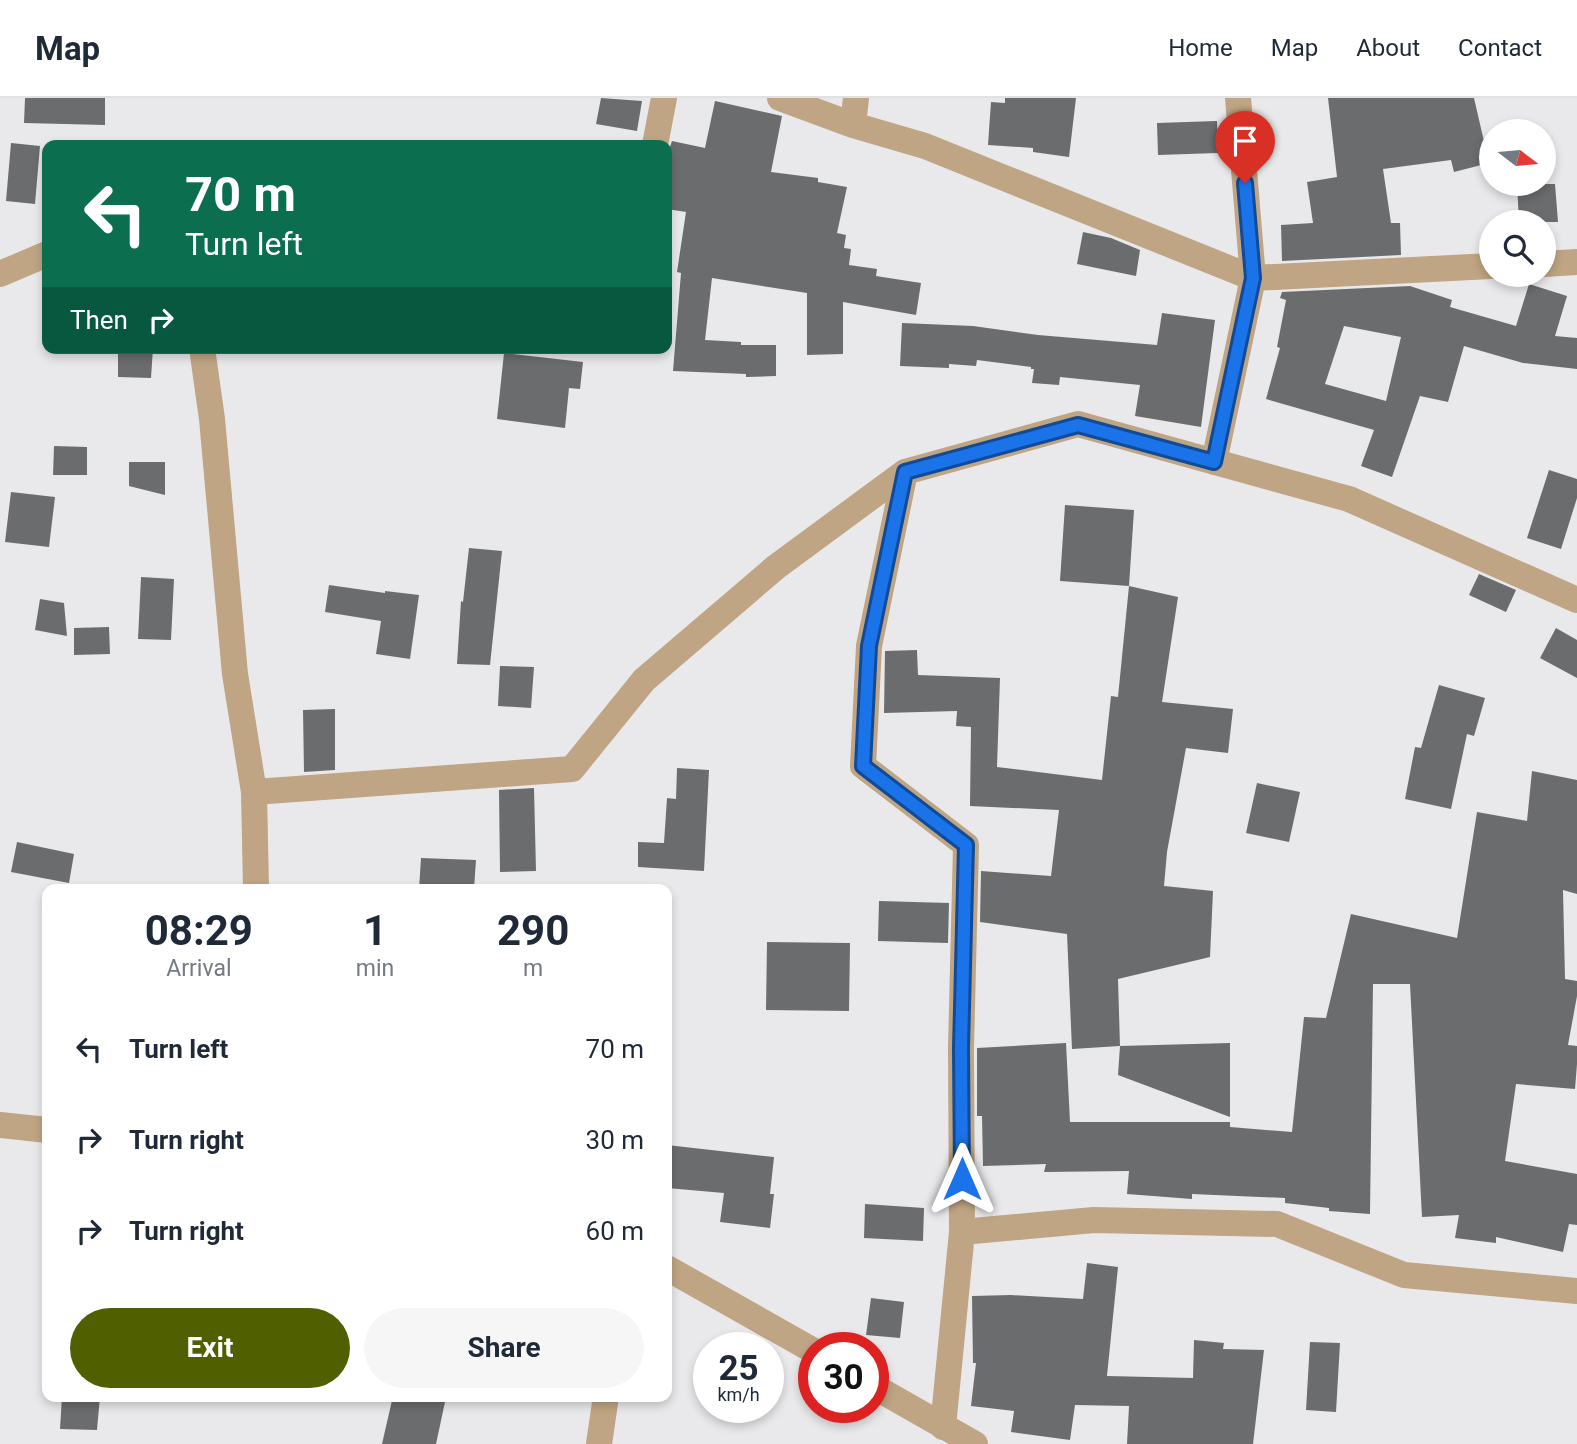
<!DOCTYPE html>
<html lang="en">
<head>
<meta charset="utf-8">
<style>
	body { margin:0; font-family:Roboto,sans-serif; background:#f6f6f7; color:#1f2937; height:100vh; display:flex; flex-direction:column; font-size:26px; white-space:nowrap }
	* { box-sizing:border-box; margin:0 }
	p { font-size:23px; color:#747a83 }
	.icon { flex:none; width:38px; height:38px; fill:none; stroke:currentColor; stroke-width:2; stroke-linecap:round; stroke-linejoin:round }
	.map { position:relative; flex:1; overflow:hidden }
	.side { position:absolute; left:42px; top:786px; width:630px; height:518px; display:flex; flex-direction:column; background:#fff; border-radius:14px; box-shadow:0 4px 10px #0003 }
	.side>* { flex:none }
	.top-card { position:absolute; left:42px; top:42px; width:630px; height:214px; border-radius:14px; box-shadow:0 4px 10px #0003; background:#0b6e4f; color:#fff; overflow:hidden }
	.needle { width:46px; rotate:106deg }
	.fabs { position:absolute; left:1479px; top:21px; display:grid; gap:14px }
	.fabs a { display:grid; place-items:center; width:77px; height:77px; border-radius:50%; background:#fff; box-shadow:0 4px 10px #0003; font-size:35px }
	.speed { position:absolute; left:693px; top:1234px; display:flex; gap:14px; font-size:35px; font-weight:700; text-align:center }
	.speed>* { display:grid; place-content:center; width:91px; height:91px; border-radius:50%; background:#fff; box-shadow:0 4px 10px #0003; line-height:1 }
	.speed small { font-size:18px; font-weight:400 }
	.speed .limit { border:10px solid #d22; background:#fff; color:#111 }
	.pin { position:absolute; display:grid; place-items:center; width:60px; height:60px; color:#fff; margin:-72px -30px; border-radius:50% 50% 50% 0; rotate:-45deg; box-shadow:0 0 7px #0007 }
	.pin .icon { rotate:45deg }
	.me { position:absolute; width:77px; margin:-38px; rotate:0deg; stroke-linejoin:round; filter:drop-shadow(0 0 5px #0008) }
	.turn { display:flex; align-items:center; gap:24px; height:147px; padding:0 28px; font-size:32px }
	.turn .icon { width:91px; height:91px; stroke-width:2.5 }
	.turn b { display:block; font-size:49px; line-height:60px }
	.then { display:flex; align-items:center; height:66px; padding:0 28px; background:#0003; gap:14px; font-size:26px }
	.eta { display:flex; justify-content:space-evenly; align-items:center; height:119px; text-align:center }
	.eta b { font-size:42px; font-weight:700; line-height:49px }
	.action { display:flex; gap:14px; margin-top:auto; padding:14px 28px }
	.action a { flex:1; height:80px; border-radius:42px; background:#505f00; color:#fff; font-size:28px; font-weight:700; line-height:80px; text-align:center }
	.action a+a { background:#f6f6f7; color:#1f2937 }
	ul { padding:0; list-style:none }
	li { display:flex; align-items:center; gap:21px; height:91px; padding:0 28px }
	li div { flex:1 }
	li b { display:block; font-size:26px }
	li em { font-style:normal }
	header { display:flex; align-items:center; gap:42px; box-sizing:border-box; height:98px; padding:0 35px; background:#fff; border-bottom:2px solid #e0e1e3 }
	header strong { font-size:33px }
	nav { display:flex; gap:38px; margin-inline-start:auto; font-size:24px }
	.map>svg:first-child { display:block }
	.building { fill:#6b6c6e; fill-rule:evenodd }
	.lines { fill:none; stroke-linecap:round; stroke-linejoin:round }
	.street { stroke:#bfa583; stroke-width:26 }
	.route-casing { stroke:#114b97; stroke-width:18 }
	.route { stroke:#1a73e8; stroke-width:12 }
</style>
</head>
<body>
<header>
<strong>Map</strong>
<nav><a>Home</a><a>Map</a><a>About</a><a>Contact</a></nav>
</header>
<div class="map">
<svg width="1577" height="1346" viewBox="0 0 1577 1346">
	<rect width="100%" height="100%" fill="#e9e9ec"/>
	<path class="building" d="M25,0h80v27l-81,-2z
		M601,0l41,3 -5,30 -41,-7z
		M1005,0h71l-7,59 -36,-5v-4l-45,-3 3,-43 14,1z
		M1328,0h146l15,65 -35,9 -3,-12 -68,9 8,54h9l1,32 -119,6 -1,-36 32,-2 -6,-41 30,-5z
		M715,3l67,15 -11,56 47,6v4l29,5 -10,46 9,2 -2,13 7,1 -2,16 28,4 -1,7 45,7 -5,32 -73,-13v52l-36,1v-62l-95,-15 -7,62 36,2v3h35v31l-30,1v-3l-73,-3 8,-98 -4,-1 9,-60 -19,-3v-54l5,-14 33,7z
		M1217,23l1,32 -60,2 -1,-32z
		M11,45l29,3 -5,58 -29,-3z
		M1517,86h38l3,38h-39z
		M1083,134l28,6 29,12 -4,26 -59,-12z
		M1529,186l38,12 -12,40 22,2v31l-54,-6 -59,-17 -16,56 -28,-6 -28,81 -31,-11 13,-36 -108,-31 14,-51 -3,-1 9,-47 -6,-2 2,-6 128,-6 42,14 -2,7 66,19zM1344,228l57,11 -15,64 -61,-17z
		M1162,215l53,7 -14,107 -66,-11 5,-31 -80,-8 -1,8 -27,-2 2,-14h-3v-2l-54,-7 -1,6 -27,-2v4l-49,-2 2,-43 71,3 65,9 119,10z
		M118,250h35l-2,30 -33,-1z
		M504,255l79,9 -3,27 -11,-1 -4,40 -68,-9z
		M54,348l33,1v28h-34z
		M129,364h36v33l-36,-9z
		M1549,372l28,9v19l-16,51 -34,-11z
		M11,394l44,5 -6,50 -44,-5z
		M1065,407l69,5 -5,76 -69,-5z
		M469,450l33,3 -12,114 -33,-1 4,-63 2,1z
		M1479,476l37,16 -10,22 -37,-17z
		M141,479l33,2 -3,61 -33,-1z
		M329,487l56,8v-2l34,4 -9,64 -34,-5 5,-33 -56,-9z
		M1129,488l49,11 -16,105 71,7 -5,44 -42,-5 -19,104 -3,34 49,5 -3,66 -92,22 2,67 110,-3v74l-112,-42 2,-29 -48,3 -5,-115 -87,-12 1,-51 70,5 8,-66 -89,-4 1,-79 -15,-1 1,-15 -73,2 1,-62 32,-1 1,25 82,3 -3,89 105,13 9,-84 7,1z
		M40,501l24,4 3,33 -32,-6z
		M109,529l1,27 -36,1v-27z
		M1556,530l21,12v38l-37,-20z
		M500,568l34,1 -3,41 -33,-2z
		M1439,587l46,13 -11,38 -7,-2 -16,75 -46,-10 10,-52 6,1z
		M335,611v61l-31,2 -1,-62z
		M677,670l32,2 -5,101 -66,-4v-25l26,1 3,-45 9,1z
		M1532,673l45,9v114l-14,-4 2,89 12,2v15l-9,49 9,1v18l-2,25 -59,-5 -11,77 72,13v51l-8,-1 -6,28 -67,-15v6l-41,-5 4,-23 -37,2 -12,-233h-37l-3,230 -41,-3v-3l-44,-5v-5l-93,-4v5l-65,-5 2,-23 -85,1 2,-8 -63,2 -1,-50h-5v-68l89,-5 4,79h160v5l62,5 12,-115 22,1 25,-104 106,24 20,-126 50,9z
		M1257,685l43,9 -11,50 -43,-9z
		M534,690l2,83 -36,1 -1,-82z
		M17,744l57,12 -5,29 -58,-11z
		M421,760l55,2 -2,29h-55z
		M879,803l70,2 -1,40 -70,-2z
		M767,844l83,1 -1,68 -83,-1z
		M667,1047l107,12 -4,37h4l-4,34 -50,-6 4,-29 -57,-5z
		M865,1106l59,4 -1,33 -59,-3z
		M1087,1165l31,4 -11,109 86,2 1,-38 30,3 -1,6 41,1 -11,94h-126l2,-38 -54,-1 -5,35 -59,-8 3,-21 -43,-5 5,-43h-3l-1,-67 39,-1 72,4z
		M871,1200l33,4 -4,36 -34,-3z
		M1310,1244l30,1 -4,69 -30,-2z
		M62,1298h38l-3,34 -37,-1z
		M393,1298h24l28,6 -9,42h-54z"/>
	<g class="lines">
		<path class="street" d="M780,0l73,27 72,21 328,132 238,-12
			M853,27l3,-27
			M655,47l9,-47
			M1544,166l33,-2
			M0,176l47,-20
			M202,250l10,71 23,255 19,118 2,97
			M1214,364l39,-184 -15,-180
			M905,374l-36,174 -6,120 103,79 -5,203 1,184 -19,195
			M254,694l318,-23 72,-89 132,-113 129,-95 173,-48 271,75 228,101
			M0,1027l47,5
			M962,1134l132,-12 183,4 127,51 173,16
			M667,1170l147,83
			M873,1288l102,58
			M599,1346l7,-48"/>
	</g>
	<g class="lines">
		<defs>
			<path id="route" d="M962,1081l-1,-131 5,-203 -103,-79 6,-120 36,-174 173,-47 136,37 39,-184 -8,-95"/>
		</defs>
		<use href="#route" class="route-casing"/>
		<use href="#route" class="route"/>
	</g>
</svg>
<div class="fabs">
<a><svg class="needle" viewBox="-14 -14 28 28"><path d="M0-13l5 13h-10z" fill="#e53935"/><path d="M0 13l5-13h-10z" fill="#747a83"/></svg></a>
<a><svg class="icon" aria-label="search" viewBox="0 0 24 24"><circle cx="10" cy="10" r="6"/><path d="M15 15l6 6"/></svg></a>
</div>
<div class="speed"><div>25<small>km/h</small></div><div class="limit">30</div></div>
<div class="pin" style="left:1245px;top:85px;background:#d93025"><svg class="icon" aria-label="arrive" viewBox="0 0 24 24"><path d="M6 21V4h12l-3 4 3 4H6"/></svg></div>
<svg class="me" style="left:962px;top:1081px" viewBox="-20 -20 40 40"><path d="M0-17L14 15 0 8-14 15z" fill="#1a73e8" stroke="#fff" stroke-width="4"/></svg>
<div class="top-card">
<div class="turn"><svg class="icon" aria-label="left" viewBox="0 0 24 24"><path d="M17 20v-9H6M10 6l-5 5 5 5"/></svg><div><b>70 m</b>Turn left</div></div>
<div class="then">Then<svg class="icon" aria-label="right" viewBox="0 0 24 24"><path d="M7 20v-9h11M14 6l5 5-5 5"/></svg></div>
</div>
<section class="side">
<div class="eta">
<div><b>08:29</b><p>Arrival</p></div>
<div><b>1</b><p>min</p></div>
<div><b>290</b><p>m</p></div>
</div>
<ul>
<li><svg class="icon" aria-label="left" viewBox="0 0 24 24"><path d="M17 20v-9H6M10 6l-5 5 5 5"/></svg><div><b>Turn left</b></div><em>70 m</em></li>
<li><svg class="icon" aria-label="right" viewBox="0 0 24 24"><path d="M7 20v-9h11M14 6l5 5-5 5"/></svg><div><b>Turn right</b></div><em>30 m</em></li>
<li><svg class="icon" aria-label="right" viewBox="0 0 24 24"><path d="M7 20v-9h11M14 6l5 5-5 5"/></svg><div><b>Turn right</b></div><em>60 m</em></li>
</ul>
<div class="action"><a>Exit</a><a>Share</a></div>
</section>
</div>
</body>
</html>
